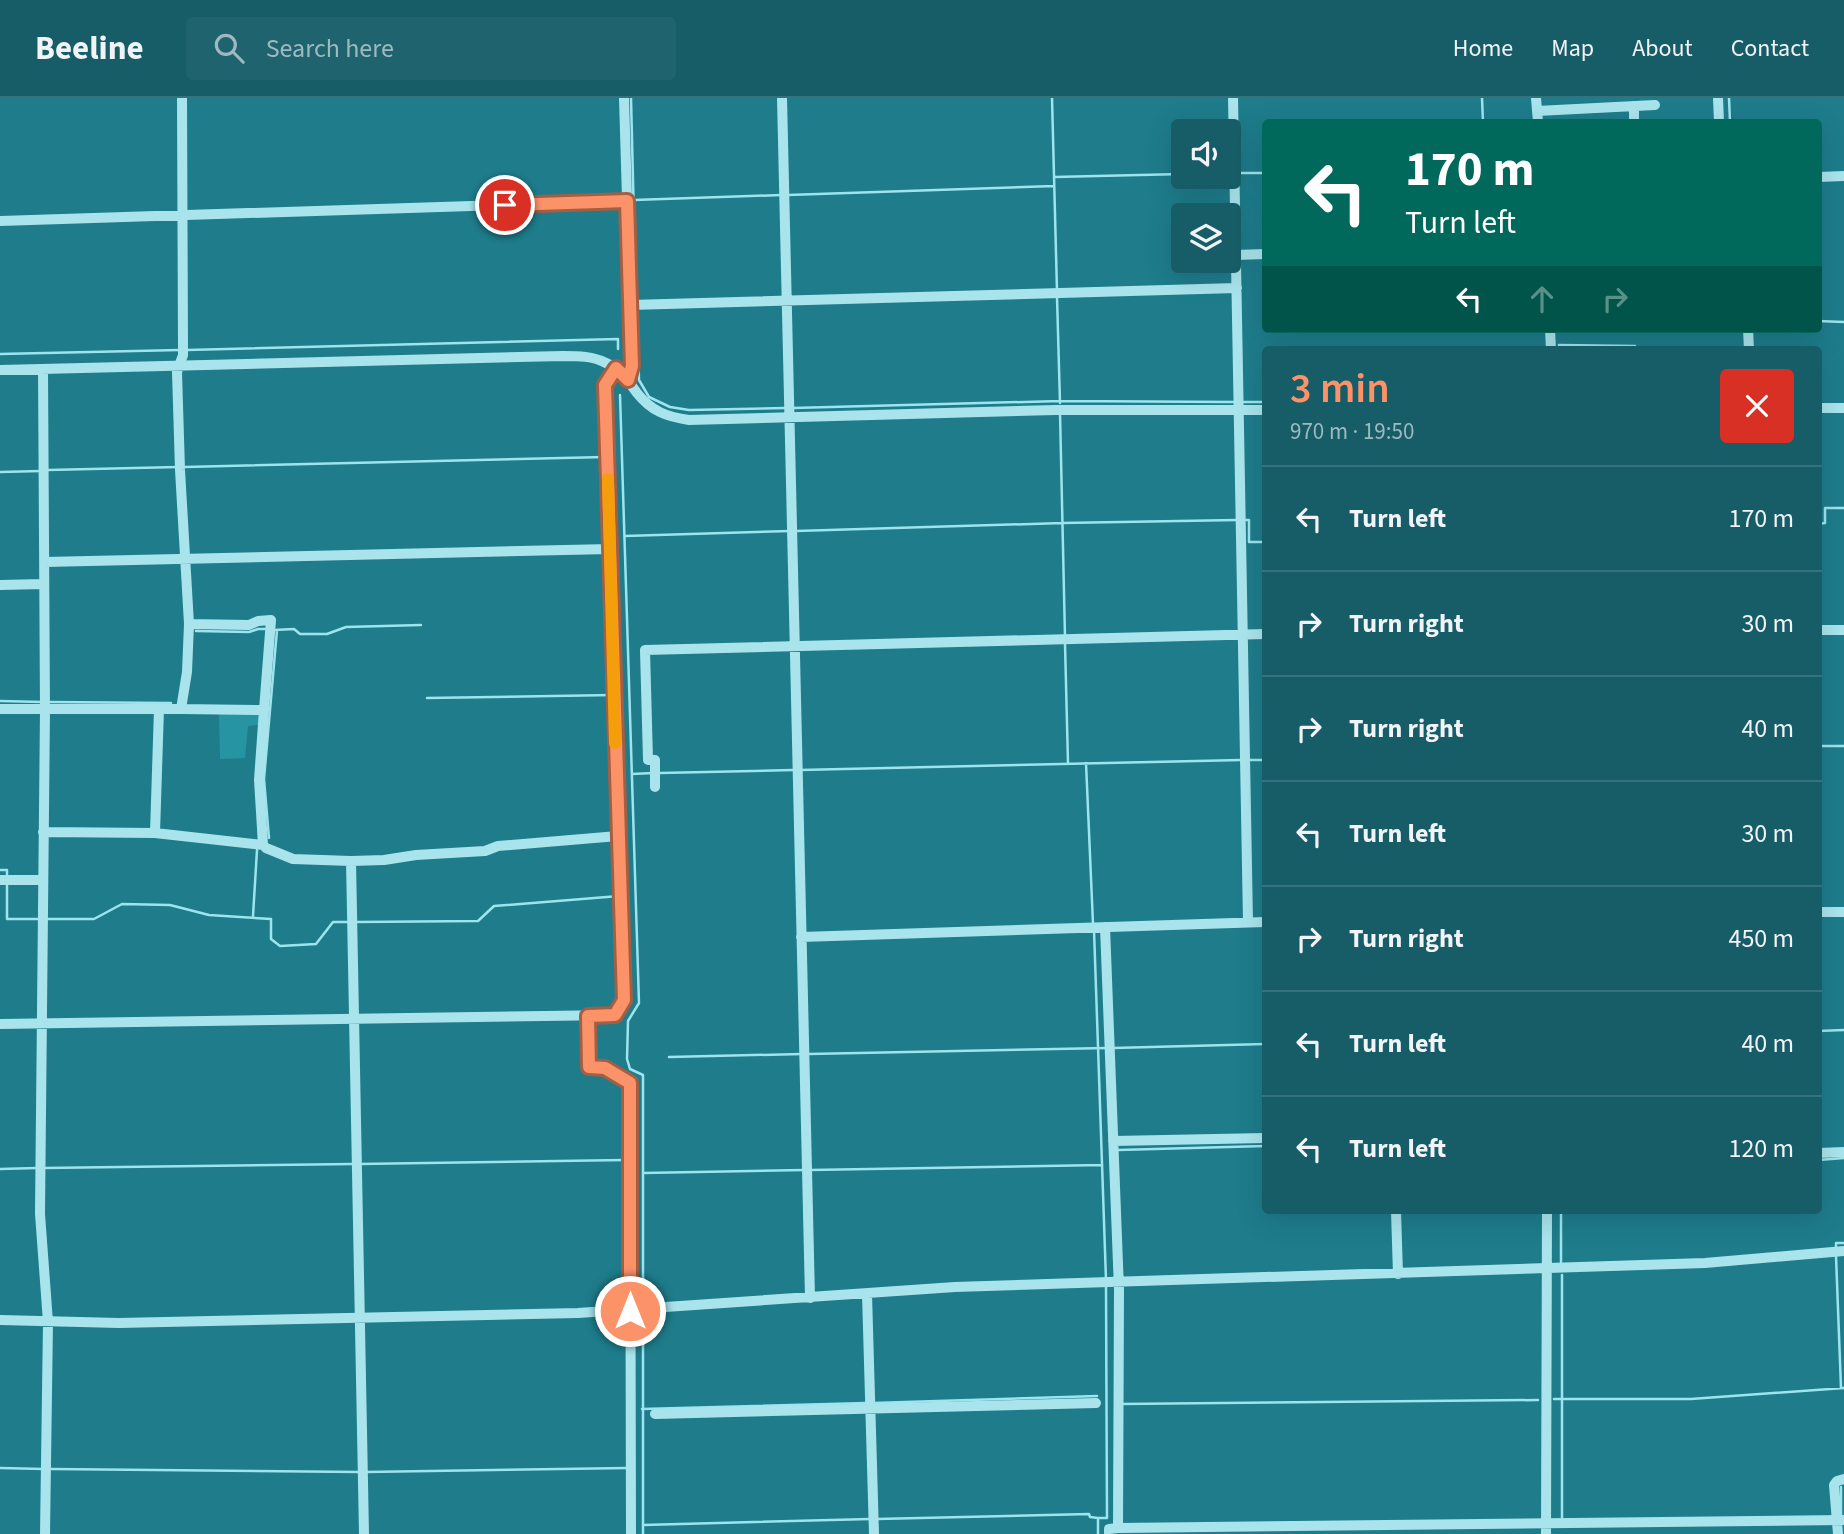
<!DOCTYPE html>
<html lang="en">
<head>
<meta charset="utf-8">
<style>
	body { margin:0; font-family:"Source Sans 3",sans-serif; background:#1f636e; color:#f1f3f6; height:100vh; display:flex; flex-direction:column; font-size:26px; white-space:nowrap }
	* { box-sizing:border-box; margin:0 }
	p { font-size:23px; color:#9ebac0 }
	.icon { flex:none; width:38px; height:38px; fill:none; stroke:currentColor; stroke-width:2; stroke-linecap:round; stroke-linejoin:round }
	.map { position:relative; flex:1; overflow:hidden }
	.panel { position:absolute; left:1262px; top:248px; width:560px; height:868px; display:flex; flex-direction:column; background:#165d68; border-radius:7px; box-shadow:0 7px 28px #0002 }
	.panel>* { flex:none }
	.hud { position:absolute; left:1262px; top:21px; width:560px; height:214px; border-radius:7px; box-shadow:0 7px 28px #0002; background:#00695c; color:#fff; overflow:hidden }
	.fabs { position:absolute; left:1171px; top:21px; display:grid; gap:14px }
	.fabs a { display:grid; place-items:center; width:70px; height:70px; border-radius:7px; background:#165d68; box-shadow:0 7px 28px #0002; font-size:35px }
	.pin { position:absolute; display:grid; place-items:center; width:60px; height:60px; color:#fff; margin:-30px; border:4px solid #fff; border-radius:50%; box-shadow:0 2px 7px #0007 }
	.me { position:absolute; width:77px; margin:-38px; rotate:0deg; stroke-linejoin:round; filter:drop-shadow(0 0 5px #0008) }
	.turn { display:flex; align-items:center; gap:24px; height:147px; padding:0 28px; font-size:32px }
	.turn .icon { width:91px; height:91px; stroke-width:2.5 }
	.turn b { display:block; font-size:49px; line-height:60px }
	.lanes { display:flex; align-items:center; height:66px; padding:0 28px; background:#0003; justify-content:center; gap:35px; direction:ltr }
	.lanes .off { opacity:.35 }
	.round { display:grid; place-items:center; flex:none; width:74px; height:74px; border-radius:7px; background:#1f636e }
	.headline { display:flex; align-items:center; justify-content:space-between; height:119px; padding:0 28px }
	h1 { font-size:42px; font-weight:600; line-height:52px; color:#fb9268 }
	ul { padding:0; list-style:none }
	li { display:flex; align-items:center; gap:21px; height:105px; padding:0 28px; border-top:2px solid #35727c }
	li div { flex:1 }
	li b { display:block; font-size:26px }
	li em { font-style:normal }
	header { display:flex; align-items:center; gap:42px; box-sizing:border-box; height:98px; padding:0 35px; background:#165d68; border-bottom:2px solid #35727c }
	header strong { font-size:33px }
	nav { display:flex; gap:38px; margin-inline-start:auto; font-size:24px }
	.search { width:490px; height:63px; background:#1f636e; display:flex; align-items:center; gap:18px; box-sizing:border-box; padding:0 24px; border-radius:7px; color:#9ebac0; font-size:26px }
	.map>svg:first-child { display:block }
	.green { fill:#2794a3 }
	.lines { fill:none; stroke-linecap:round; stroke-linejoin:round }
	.stream { stroke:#9de5ee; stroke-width:2.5 }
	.minor { stroke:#a9e4ec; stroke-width:10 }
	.route-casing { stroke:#a35f44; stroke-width:18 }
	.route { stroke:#fb9268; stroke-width:12 }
	.slow { stroke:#f59e0b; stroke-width:12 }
</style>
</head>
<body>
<header>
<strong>Beeline</strong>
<div class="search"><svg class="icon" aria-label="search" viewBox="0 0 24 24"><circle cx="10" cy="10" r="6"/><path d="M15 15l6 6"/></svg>Search here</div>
<nav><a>Home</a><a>Map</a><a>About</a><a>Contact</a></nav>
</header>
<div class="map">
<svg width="1844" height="1436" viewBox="0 0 1844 1436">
	<rect width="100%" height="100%" fill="#1e7c8b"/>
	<path class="green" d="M219,616h42l-2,11 -11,1 -3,32 -25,1z"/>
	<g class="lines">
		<path class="stream" d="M631,0l5,204
			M1052,0l5,193
			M1482,0l1,24
			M1729,0l1,24
			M1237,75h28
			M1054,79l129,-3
			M788,97l266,-9
			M634,102l147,-5
			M1057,199l3,106
			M637,210l2,72 10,17 21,10 19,3 97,-2
			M1818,223l26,1
			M187,252l431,-11v10
			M1560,252l-1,-5 76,1
			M0,256l180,-4
			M620,297l19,608 -11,18 -1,38 3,10 13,6v232
			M1241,304h24
			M793,310l267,-7 174,1
			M1060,315l5,224
			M185,369l420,-10
			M48,372l130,-3
			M0,374l41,-1
			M1244,422h5v22h16
			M1818,426l7,-1v-15h19
			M796,433l266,-8 175,-3
			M625,438l165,-5
			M274,532l20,-1 6,5h27l19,-7 75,-2
			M196,533l53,1 9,-3h9
			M1065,546l3,119
			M427,600l186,-3
			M0,603l42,1
			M49,604l122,1
			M1818,648h26
			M1248,662h17
			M1086,665l7,161
			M800,672l441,-10
			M660,675l133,-3
			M632,676l21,-1
			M269,740l-5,-59 13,-149
			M0,772h7v6
			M7,785v36h34
			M253,818l4,-66
			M47,821h47l28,-15 48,1 39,10 62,4v20l9,7 36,-2 17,-22h16
			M356,824l122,-1 16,-15 125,-10
			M1094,832l12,350
			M1818,933l26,-1
			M1113,950l152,-4
			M809,956l298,-6
			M669,959l133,-3
			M1118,1052l147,-4
			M1818,1062l26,-2
			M359,1066l266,-4
			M44,1070l308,-4
			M0,1071l37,-1
			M810,1072l291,-5
			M643,1075l161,-3
			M1561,1113v52
			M1836,1151v-6h8
			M1836,1158l5,132
			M1562,1177v245
			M643,1215v221
			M1554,1301h137l153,-11
			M873,1305l224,-7
			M1121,1306l417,-4
			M642,1311l224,-6
			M0,1370l44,1
			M51,1371l308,3
			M366,1374l262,-4
			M1841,1389v28
			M877,1421l212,-5 1,3 8,1
			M643,1427l227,-6
			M1098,1436v-16h9l-1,-231"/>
		<path class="minor" d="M624,0l8,268 -4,14
			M782,0l28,1200
			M1233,0l15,824
			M1536,0l2,24
			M1718,0l1,24
			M1634,8v16
			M1537,13l118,-6
			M1818,79l26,-1
			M0,123l627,-20
			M1236,157l29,-1
			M630,207l607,-17
			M1550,231l1,21
			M1748,231l1,21
			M43,271l2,340 -5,505 8,108 -3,212
			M0,272l563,-14c15,0 30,0 43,7 15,6 22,18 31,30 14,18 30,24 52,27l367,-10h209
			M1818,310h26
			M44,464l566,-13
			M0,487l44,-1
			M189,526l60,1 9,-4 13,-1 -7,90
			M1818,532h26
			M0,611h181l6,-37 2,-48 -9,-154 -3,-98 6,-17v-9l-1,-248
			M181,611l83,1 -5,70 4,65
			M655,689v-27h-7l-3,-110 620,-16
			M43,734l112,1 108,12 3,3 27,11 58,2 33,-1 32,-5 69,-4 13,-5 120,-10
			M155,735l4,-124
			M351,763l13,673
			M0,782h43
			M1818,814h26
			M1105,829l14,363 -1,238
			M801,839l464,-15
			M588,918l1,51 16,1 25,15 1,451
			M0,926l615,-9 9,-15 -19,-615 11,-17
			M1113,1043l152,-3
			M1818,1055l26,-1
			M1396,1113l2,63
			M867,1196l7,240
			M0,1222l119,3 459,-10 377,-26 750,-24 139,-12
			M655,1316l441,-11
			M1109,1436v-5l9,-1 726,-8
			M1546,1436l1,-323
			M1838,1436l-4,-49 3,-4 7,-2"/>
	</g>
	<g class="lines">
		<defs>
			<path id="route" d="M505,107l122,-4 5,165 -4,14 -12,-12 -11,17 19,615 -9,15 -27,1 1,51 16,1 25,15v228"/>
		</defs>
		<use href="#route" class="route-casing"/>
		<use href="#route" class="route"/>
		<path class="slow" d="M608,381l7,264"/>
	</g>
</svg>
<div class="fabs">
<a><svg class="icon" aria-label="sound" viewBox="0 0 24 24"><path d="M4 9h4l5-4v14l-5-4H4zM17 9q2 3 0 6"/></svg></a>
<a><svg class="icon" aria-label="layers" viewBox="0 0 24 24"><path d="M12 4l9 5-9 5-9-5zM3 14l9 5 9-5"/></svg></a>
</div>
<div class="pin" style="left:505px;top:107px;background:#d93025"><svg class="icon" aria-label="arrive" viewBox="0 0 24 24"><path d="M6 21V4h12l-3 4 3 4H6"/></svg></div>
<svg class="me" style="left:630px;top:1213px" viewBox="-20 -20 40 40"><circle r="17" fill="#fb9268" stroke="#fff" stroke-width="3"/><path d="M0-11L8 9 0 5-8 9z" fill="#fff"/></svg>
<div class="hud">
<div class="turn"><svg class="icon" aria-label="left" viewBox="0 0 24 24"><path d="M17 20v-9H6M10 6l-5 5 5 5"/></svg><div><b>170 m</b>Turn left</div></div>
<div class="lanes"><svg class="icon" aria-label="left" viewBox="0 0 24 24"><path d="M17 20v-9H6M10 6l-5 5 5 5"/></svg><svg class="icon off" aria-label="ahead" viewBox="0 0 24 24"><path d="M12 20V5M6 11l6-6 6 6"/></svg><svg class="icon off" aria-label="right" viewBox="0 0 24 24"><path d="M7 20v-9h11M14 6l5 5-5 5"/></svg></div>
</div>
<section class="panel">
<div class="headline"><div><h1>3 min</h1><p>970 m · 19:50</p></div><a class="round" style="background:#d93025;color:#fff"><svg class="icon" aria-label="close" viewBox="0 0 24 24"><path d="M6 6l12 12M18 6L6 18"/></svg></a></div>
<ul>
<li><svg class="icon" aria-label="left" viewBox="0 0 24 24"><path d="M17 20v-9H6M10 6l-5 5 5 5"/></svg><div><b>Turn left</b></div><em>170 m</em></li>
<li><svg class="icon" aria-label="right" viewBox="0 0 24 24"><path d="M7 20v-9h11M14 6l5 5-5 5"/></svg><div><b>Turn right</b></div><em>30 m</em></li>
<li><svg class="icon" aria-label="right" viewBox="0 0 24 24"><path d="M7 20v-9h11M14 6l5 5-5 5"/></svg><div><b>Turn right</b></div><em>40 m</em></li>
<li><svg class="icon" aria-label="left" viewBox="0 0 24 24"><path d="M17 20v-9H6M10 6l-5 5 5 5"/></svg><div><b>Turn left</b></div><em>30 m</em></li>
<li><svg class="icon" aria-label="right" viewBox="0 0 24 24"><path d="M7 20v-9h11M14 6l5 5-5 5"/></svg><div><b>Turn right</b></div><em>450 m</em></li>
<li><svg class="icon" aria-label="left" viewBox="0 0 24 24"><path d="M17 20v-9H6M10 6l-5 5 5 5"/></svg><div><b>Turn left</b></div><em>40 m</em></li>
<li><svg class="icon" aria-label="left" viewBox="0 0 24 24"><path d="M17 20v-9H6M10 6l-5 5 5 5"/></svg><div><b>Turn left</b></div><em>120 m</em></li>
</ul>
</section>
</div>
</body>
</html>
